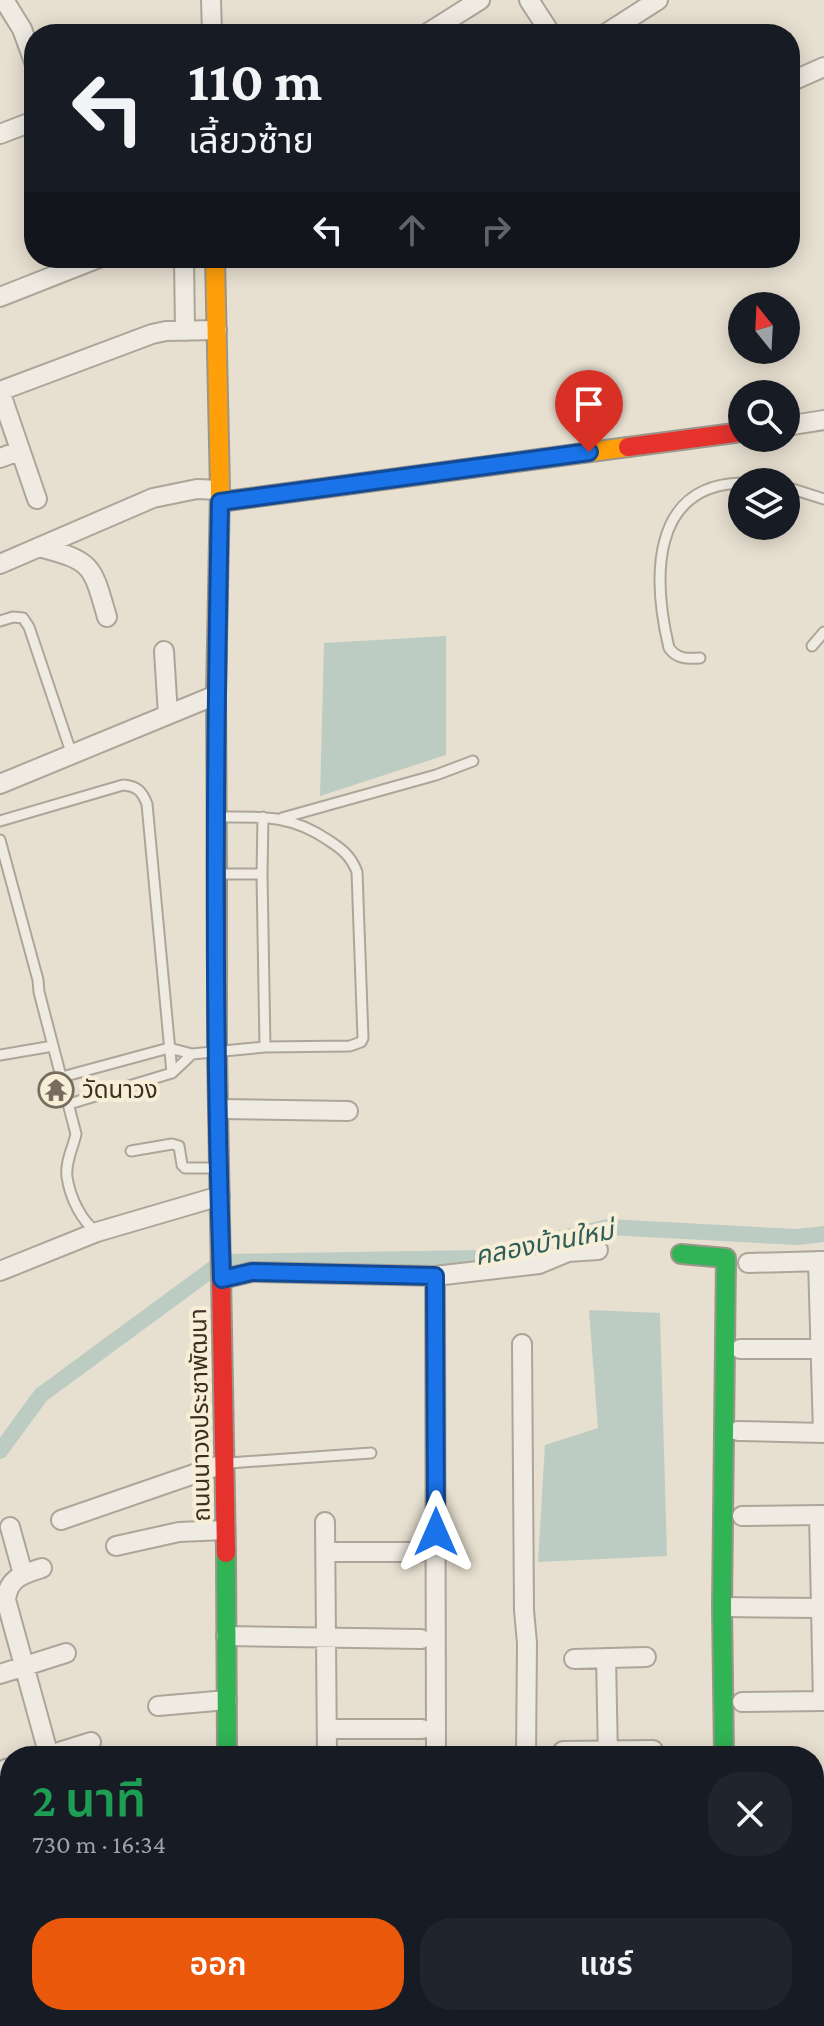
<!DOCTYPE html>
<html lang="th">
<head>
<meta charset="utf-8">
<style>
	body { margin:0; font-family:"Crimson Pro","Noto Sans Thai",serif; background:#20242c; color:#f1f3f6; height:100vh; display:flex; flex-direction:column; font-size:30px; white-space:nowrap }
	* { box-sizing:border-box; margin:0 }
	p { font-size:26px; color:#9ea1a6 }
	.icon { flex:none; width:44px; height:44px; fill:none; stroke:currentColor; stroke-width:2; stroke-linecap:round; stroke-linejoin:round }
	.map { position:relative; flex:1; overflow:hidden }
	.side { position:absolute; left:0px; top:1746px; width:824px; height:280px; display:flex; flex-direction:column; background:#171b24; border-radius:32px 32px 0 0; box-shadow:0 4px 20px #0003 }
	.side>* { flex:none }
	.hud { position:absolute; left:24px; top:24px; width:776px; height:244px; border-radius:32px; box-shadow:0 4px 20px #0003; background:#171b24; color:#f1f3f6; overflow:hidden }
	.needle { width:52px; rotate:342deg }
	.buttons { position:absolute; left:728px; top:292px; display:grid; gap:16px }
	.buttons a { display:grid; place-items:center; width:72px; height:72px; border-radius:50%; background:#171b24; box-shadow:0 4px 20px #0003; font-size:40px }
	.pin { position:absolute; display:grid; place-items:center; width:68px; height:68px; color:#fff; margin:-82px -34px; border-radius:50% 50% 50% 0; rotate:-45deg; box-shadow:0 0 8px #0007 }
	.pin .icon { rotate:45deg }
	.me { position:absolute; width:88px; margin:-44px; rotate:0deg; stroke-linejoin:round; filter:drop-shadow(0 0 6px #0008) }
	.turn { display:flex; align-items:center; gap:28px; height:168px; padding:0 32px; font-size:36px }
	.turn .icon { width:104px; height:104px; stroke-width:2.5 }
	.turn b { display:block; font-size:56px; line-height:68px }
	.lanes { display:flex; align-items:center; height:76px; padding:0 32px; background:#0003; justify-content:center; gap:40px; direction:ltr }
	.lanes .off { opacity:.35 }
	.round { display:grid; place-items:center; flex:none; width:84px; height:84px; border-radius:32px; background:#20242c }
	.head { display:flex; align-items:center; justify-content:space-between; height:136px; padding:0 32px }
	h1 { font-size:48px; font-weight:600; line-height:60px; color:#1e9e55 }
	.primary-button { display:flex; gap:16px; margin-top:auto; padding:16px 32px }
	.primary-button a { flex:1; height:92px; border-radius:32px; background:#ea580c; color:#fff; font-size:32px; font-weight:600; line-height:92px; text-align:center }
	.primary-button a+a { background:#20242c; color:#f1f3f6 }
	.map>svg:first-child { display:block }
	.water { fill:#bcccc2 }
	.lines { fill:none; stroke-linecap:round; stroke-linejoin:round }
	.canal { stroke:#bcccc2; stroke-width:16 }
	.lane-casing { stroke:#ada599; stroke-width:13 }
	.street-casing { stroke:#ada599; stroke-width:22 }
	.fast-casing { stroke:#9c958a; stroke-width:22 }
	.slow-casing { stroke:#9c958a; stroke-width:22 }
	.jam-casing { stroke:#9c958a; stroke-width:22 }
	.lane { stroke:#efebe3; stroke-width:9 }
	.street { stroke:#efebe3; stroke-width:18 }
	.fast { stroke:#30b455; stroke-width:18 }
	.slow { stroke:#ff9f0a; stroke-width:18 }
	.jam { stroke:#e5322d; stroke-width:18 }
	.route-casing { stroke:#114b97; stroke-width:20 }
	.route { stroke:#1a73e8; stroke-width:14 }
	.labels { text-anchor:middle; stroke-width:8; stroke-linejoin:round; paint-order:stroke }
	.poi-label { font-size:24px; fill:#3d2e20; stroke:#f7eed8; text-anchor:start }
	.street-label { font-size:24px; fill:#3d2e20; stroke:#f7eed8 }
	.water-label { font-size:26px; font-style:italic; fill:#2f5d5a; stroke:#f7eed8 }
</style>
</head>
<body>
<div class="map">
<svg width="824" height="2026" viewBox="0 0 824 2026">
	<rect width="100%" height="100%" fill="#e7e0d1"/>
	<path class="water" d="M446,636v119l-126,41 4,-153z
		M589,1310l71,3 7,243 -129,6 7,-117 53,-17z"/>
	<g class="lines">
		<path class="canal" d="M0,1451l41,-56 181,-133 257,-4 129,-31 189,10 27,-3"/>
		<defs>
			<path id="lane" d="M786,487l38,12
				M0,621l13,-4 10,1 6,9 43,128
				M812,646l12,-14
				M700,658c-13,1 -23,1 -31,-10 -16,-67 -20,-163 73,-165
				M282,818l154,-43 37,-14
				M0,821l123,-36c14,1 19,6 24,19l25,269
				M0,840l38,140 1,12 37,142c-3,14 -11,28 -9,43 3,20 14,44 30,55
				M218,874h44l3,173
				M262,874l1,-57
				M0,1055l53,-9
				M62,1077l107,-29 23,6 73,-7 85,-1 11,-4 2,-4 -6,-166c-6,-16 -15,-23 -29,-32 -38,-26 -67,-23 -111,-23
				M69,1104l103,-31 20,-19
				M131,1151l41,-7 7,2 3,19 3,3h34
				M229,1463l142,-10
				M297,2026v-10"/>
			<path id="street" d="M4,0l18,29 12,33
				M211,0l1,34
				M529,0l22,34
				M426,34l54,-34
				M605,34l53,-34
				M790,82l34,-15
				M0,134l34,-13
				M184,258l1,73
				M0,297l99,-39
				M0,391l152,-57 14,-3 51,-1
				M0,391l37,108
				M786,426l38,-6
				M0,458l19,-7
				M39,547c54,14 53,18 68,70
				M0,564l153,-66 44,-9 23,1
				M164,651l4,64
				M0,784l216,-89
				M219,1109l129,2
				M818,1261l5,172
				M748,1263l76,-2
				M0,1271l97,-39 123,-36
				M435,1276l1,480
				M222,1279l30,-7 183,4 104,-12 29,-12 30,-2
				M522,1344l2,266 3,33 -1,113
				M740,1349h84
				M738,1431l86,2
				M819,1515l4,186
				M742,1516l82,-1
				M61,1520l165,-57
				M325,1522l2,234
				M10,1527l13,47
				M116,1546l63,-14 46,-2
				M326,1552h93
				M42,1568c-19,6 -34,10 -36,32l43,156
				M722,1607l102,1
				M226,1636l195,3
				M606,1658l2,98
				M574,1659l72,-2
				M0,1674l66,-21
				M742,1702l82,-1
				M158,1706l69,-6
				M327,1729h95
				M563,1751l90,-1
				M46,1756l45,-14
				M6,1769l4,-1
				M814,1790h10
				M814,1876h10
				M0,1881l10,-4
				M814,1965l10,-1
				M0,1978l10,-4
				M228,2016v10
				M438,2016v10
				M592,2016h30
				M727,2016v10
				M118,2026l24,-10"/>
			<path id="fast" d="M681,1254l45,4 -4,349 2,149
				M226,1553l1,203"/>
			<path id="slow" d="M215,258l5,232 -4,205 1,187
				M220,502l408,-55"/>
			<path id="jam" d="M628,447l114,-15
				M217,882v170l9,501"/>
		</defs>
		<use href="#lane" class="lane-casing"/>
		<use href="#street" class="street-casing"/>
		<use href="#fast" class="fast-casing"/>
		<use href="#slow" class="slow-casing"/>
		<use href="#jam" class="jam-casing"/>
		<use href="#lane" class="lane"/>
		<use href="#street" class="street"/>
		<use href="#fast" class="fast"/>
		<use href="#slow" class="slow"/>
		<use href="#jam" class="jam"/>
	</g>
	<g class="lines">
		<defs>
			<path id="route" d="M436,1532l-1,-256 -183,-4 -30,7c-9,-259 -7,-518 -2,-777l369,-50"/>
		</defs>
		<use href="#route" class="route-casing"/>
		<use href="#route" class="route"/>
	</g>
	<defs>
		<symbol id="temple-ring" viewBox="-11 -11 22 22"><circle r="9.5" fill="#f7eed8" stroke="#786c5e" stroke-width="1.5"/><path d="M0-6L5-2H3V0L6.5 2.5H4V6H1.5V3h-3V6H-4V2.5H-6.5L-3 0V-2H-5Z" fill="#786c5e"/></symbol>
	</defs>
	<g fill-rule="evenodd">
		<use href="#temple-ring" x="36" y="1070" width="40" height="40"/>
	</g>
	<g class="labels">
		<g class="poi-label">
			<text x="82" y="1098">วัดนาวง</text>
		</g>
		<g class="street-label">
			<text transform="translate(200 1415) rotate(-91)" y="8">ถนนนาวงประชาพัฒนา</text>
		</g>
		<g class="water-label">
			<text transform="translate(544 1243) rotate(-11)" y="9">คลองบ้านใหม่</text>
		</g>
	</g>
</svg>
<div class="buttons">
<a><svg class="needle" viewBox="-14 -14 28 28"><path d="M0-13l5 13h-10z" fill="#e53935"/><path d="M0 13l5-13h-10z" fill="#9ea1a6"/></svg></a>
<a><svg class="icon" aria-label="search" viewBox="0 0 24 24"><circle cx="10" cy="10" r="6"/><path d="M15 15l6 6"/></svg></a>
<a><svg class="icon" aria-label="layers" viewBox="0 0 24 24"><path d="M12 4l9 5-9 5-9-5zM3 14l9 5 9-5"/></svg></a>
</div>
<div class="pin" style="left:589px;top:452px;background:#d93025"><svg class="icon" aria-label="arrive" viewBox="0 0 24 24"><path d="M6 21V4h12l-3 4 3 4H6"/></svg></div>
<svg class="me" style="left:436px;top:1532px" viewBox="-20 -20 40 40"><path d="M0-17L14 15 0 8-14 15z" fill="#1a73e8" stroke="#fff" stroke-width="4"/></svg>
<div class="hud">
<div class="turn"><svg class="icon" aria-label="left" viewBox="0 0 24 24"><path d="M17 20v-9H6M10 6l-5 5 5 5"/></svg><div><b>110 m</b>เลี้ยวซ้าย</div></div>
<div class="lanes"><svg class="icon" aria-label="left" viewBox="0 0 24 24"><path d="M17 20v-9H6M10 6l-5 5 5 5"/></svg><svg class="icon off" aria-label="ahead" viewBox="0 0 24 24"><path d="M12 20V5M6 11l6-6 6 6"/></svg><svg class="icon off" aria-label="right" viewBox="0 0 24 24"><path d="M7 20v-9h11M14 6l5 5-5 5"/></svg></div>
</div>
<section class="side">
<div class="head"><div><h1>2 นาที</h1><p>730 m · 16:34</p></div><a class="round"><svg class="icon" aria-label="close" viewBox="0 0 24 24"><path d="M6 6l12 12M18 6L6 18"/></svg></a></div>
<div class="primary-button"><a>ออก</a><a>แชร์</a></div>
</section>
</div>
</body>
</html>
